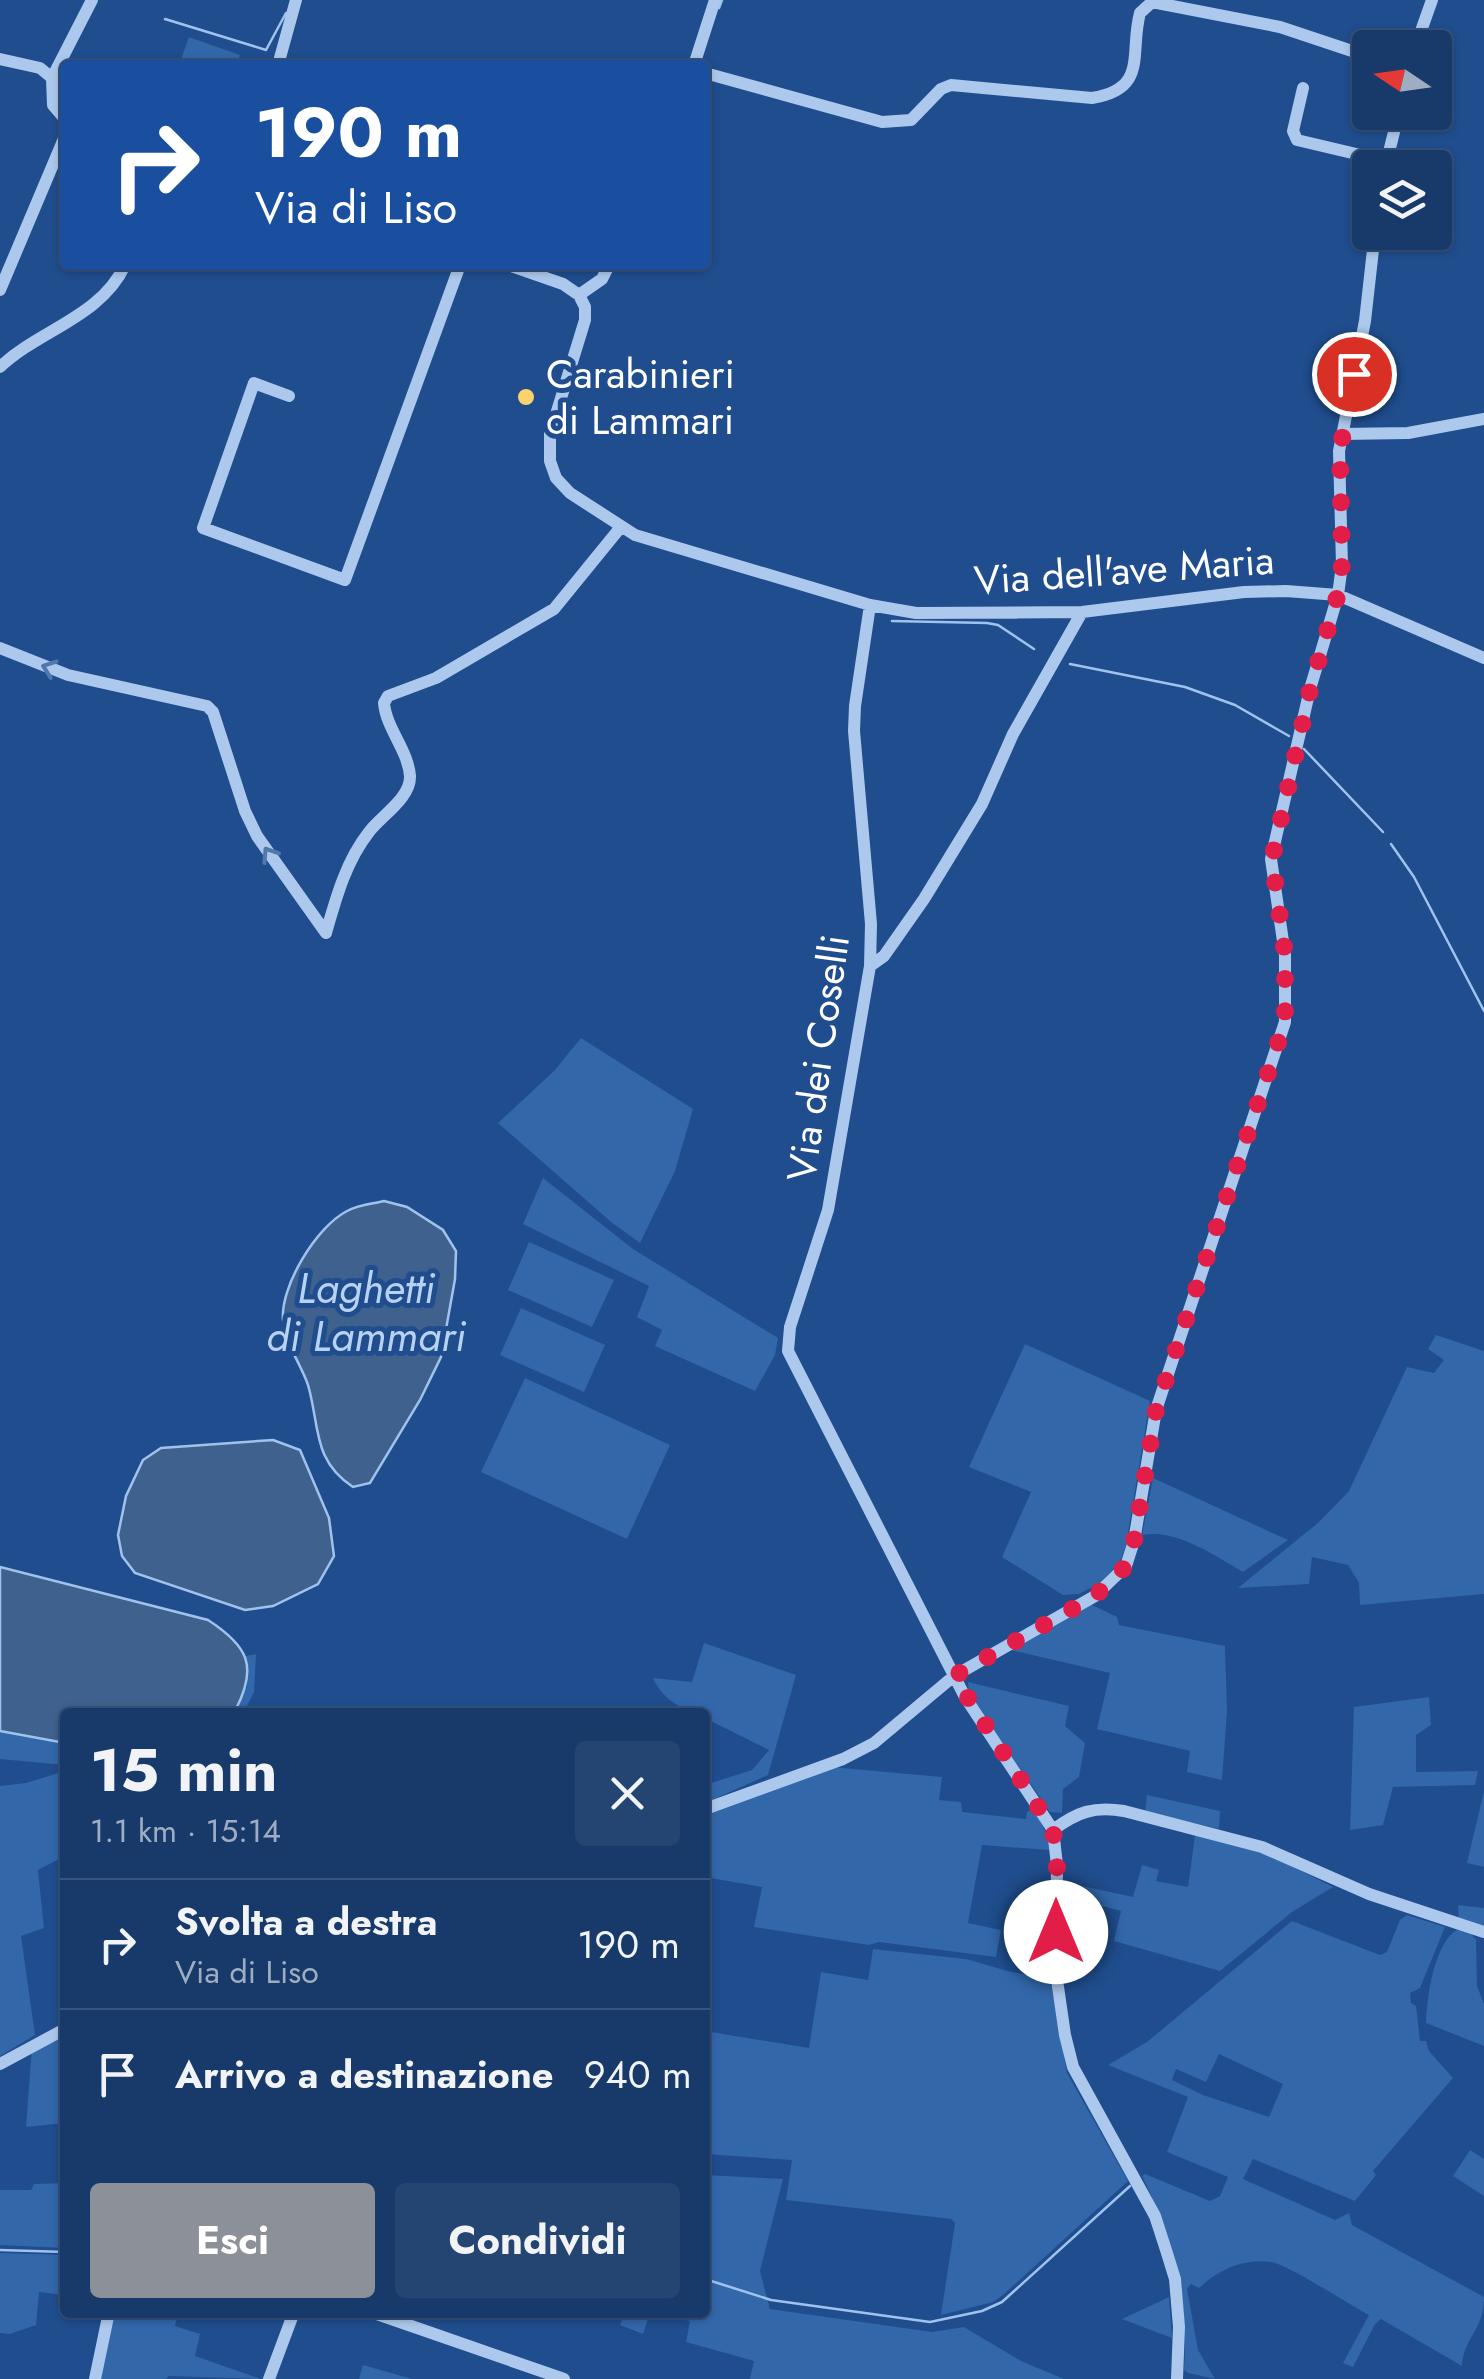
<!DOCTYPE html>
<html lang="it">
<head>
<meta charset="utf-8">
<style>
	body { margin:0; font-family:Jost,sans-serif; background:#244572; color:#f1f3f6; height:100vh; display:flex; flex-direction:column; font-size:38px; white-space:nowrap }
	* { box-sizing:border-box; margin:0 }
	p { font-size:32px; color:#9eadc1 }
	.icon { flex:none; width:55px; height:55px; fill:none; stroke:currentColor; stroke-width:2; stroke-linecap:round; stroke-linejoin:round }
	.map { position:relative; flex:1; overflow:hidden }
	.drawer { position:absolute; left:60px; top:1708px; width:650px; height:610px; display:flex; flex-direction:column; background:#173a6a; border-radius:10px; box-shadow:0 2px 8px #0004,0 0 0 2px #36547e }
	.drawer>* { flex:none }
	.top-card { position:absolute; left:60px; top:60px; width:650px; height:210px; border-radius:10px; box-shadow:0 2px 8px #0004,0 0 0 2px #36547e; background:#1a4fa0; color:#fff; overflow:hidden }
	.needle { width:65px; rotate:283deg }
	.fabs { position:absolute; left:1352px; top:30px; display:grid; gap:20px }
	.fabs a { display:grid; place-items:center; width:100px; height:100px; border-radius:10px; background:#173a6a; box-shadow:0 2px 8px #0004,0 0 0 2px #36547e; font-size:50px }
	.pin { position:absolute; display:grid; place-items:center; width:85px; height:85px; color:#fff; margin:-42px; border:5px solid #fff; border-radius:50%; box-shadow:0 2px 10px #0007 }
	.me { position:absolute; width:110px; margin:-55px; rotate:0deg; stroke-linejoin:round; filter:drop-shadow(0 0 8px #0008) }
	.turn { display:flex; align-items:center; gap:35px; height:210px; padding:0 30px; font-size:45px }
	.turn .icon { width:130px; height:130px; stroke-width:2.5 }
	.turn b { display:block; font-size:70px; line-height:85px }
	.round { display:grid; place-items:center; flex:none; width:105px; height:105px; border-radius:10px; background:#244572 }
	.head { display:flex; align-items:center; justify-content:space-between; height:170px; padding:0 30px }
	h1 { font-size:60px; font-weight:700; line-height:75px }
	.button { display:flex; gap:20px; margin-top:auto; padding:20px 30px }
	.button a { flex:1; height:115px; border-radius:10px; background:#8c9099; color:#fff; font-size:40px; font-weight:700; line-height:115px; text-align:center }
	.button a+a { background:#244572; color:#f1f3f6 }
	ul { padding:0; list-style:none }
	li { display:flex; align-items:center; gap:30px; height:130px; padding:0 30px; border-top:2px solid #36547e }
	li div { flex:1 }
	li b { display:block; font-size:38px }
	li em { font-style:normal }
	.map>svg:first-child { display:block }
	.green { fill:#3267aa; fill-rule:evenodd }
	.water { fill:#3f618e; stroke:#a0c3ee; stroke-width:2.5 }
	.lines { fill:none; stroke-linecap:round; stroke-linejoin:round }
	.stream { stroke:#a0c3ee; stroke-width:2.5 }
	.minor { stroke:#acc8ec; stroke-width:12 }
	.oneway { stroke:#5078ae }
	.route { stroke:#e11d48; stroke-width:18; stroke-dasharray:0 32.4 }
	.poi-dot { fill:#fad36c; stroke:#1f4d8d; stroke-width:4 }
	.labels { text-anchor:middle; stroke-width:10; stroke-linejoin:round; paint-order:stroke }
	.poi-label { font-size:40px; fill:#fff; stroke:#1f4d8d; text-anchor:start }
	.street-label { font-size:40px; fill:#fff; stroke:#1f4d8d }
	.water-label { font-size:42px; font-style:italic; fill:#b8d2f3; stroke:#1f4d8d }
</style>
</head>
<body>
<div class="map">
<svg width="1484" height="2379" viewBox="0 0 1484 2379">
	<rect width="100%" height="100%" fill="#1f4d8d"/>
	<path class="green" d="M189,37l51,18 -4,10h-57z
		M581,1038l112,71 -18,62 -35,72 -29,-21 -113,-99 56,-52z
		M543,1178l90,71 145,89 -3,17 -20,36 -100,-45 7,-16 -25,-13 12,-31 -126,-62z
		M529,1242l85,38 -22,47 -84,-37z
		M521,1308l84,37 -21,47 -84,-37z
		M1436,1335l48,16v243l-124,11 -1,-22 -11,-18 -36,-8 -3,27 -71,4 81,-66 30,-31 58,-124 27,6 10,-13 -16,-11z
		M1025,1344l125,57 -24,144 -5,14 -12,15 -11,10 -19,10 -16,1 -61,-38 29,-65 -62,-25z
		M525,1378l145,67 -43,94 -146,-67z
		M1153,1478l135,62 -45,32c-30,-17 -66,-43 -101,-37z
		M1090,1604l27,13 2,8 106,21 2,65 -5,69 -35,-8 3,-21 -93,-22 13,-56 -99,-23z
		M704,1643l92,32 -28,100 -63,28v-18l47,-15 17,-20 -64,-32v-6c-24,0 -43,-14 -52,-34l39,4z
		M256,1654l-2,38 -10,20h-10l13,-25 -1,-31z
		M968,1682l101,24 -4,20 20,17 -6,34 -16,12 -1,24 -12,-1 -81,-118z
		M1429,1697l2,28 -15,10v37l62,-1 -3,14 -82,2 -10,38 -33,5 4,-123z
		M0,1731l65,12v22l-65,-6z
		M831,1767l111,10 -3,23 22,2 1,10 64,7 1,-7 8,-4 15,35v7l-68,-5 -14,78 33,7 -5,27 -117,-15 -10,3 -115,-18 8,-40 -57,-10v-67z
		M65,1771v85l-27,14 6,58 -23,8 14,99 -35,21v-270l26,-3z
		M1484,1791v76l-17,-4z
		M1147,1795l73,16 -1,18 -74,-17z
		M1195,1835l68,17 70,35 -41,25 -72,59 -106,-30 7,-30 -58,-15 1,-14 69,15 9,-32 17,5 -3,11 32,6z
		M1458,1905l26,3v22l-25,-10z
		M1407,1915l38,12 -25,61 -10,5 1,10 5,3 4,35h6l3,10 24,27 -80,93 3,4 -21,26 -102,-42 -10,20 92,41 14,-7 3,12 132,72c0,34 -21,41 -22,69l-81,-47 -6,5 -22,43 -10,-4 26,-48c-19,-10 -82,-51 -98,-53 -27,-4 -53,8 -72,26l-8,-4 -4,5 11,61 17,29 -27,-6 -4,-3c5,-73 -10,-129 -42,-194l3,-2 65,27 10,-5 8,-19 -61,-25 21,-55 -80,-32 39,-23 145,-121 88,34 7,-3 13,-32zM1219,2054l64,30 -14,33 -66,-22 -31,-15 4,-11 30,13z
		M1460,1928l9,3 7,9 1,46 7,18v42l-58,-23c1,-26 8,-83 34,-95z
		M873,1949l93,10 45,13 39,5 17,96 61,108 -125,114 -10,7 -52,13 14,-92 -4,-4 -165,-19 6,-40 -87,-6v-123l104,17 12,-76 47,8z
		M65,2032v91l-39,4 6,-80z
		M1470,2150l14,9v37l-31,-20z
		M705,2175l78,4 -23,92 10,38 162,23 32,-5 57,34 43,18h-314l4,-18 -68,-19 4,-21 -13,-3 2,-5 26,-1z
		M65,2183v65l-65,-3v-55h31l3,-6z
		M0,2253l65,2v40l-26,-3 -3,33 -26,9 -10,-1z
		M1169,2297l3,41 -50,-19z
		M112,2312l66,1 -3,13 25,8 -5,22 66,23 -92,-3 -3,3h-68z
		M625,2312l25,1 -7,21 -23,-9z
		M363,2365l49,14h-53z"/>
	<path class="water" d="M384,1201l23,6 36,23 13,21 -1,28 -14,78 -21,43 -50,83 -17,4c-41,-27 -33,-61 -45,-102 -7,-21 -24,-43 -25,-65 -3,-33 33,-93 64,-109 11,-6 25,-7 37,-10z
		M273,1440l27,10 29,68 5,38 -16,28 -45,22 -28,4 -110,-37 -13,-17 -4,-21 8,-39 17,-36 18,-12z
		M0,1567l208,53c40,26 50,46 28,89l-2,3h-169v31l-65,-12z"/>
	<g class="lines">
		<path class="stream" d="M719,8l3,-8
			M165,19l101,31 20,-37
			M892,621l95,2 11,2 36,24
			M1070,664l115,23 50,18 54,31
			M1304,749l79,83
			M1391,844l23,33 70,134
			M0,2250l65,2
			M705,2279l66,21 159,22 52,-11 20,-9 128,-116"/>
		<path class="minor" d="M1415,48l17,-48
			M0,59l40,9 12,10 1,27 12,14
			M278,65l18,-65
			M694,65l21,-65
			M705,73l177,49 29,-2 30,-31 10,-4 141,13c57,-9 37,-45 48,-85l12,-11 128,25 90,30
			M52,78l40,-78
			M1303,88l-10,43 4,9 89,21
			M1385,168l14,-56
			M508,265l55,19 16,11
			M0,290l65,-154
			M579,295l6,12v13l-35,114v27l6,17 14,15 65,42 235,70 46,8 166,-1 162,-20 42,-1 52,4 146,63
			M579,295l23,-16 7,-14
			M0,367c39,-37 101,-50 125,-102
			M289,396l-35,-13 -51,145 142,52 115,-315
			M1342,434l66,-1 76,-14
			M870,605l-15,101 -1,25 17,193 -1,42 -42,244 -38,117 -2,24 177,346 88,133 4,35 -1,108 9,62 8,32 82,149 11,34 9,29 4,48 -2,52
			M0,648l68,27 139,31 6,6 32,99 12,25 69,97
			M326,933c10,-35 20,-72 43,-101 12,-16 42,-34 41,-56 -2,-26 -24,-48 -26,-73l4,-7 48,-18 118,-69 66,-81
			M870,966l14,-10 40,-57 58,-95 31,-70 69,-122
			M705,1809l138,-50 31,-16 80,-67 141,-80 31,-30 8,-25 22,-131 129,-388v-67l-14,-96 39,-170 28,-94 4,-30 -3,-114 26,-130 10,-89
			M1053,1830c24,-18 41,-24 71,-19l138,36 107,47 115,38
			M0,2064l65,-35
			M371,2312l193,67
			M95,2379l14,-67
			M269,2379l25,-67"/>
	</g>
	<defs><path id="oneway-chevron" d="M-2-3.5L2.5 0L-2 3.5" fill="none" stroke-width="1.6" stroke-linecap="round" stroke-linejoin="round" transform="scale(2.5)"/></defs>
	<g class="oneway">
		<use href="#oneway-chevron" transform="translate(49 668) rotate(-160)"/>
		<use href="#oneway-chevron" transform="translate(269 854) rotate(-123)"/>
	</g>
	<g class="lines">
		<path class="route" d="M1056,1932l1,-67 -4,-35 -99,-154 141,-80 31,-30 8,-25 22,-131 129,-388v-68l-13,-95 38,-169 28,-96 4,-29 -2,-115 14,-76"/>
	</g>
	<circle class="poi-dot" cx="526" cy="397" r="10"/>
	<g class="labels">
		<g class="poi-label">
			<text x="546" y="388">Carabinieri<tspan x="546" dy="46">di Lammari</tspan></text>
		</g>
		<g class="street-label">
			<text transform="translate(1124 570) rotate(-4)" y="14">Via dell'ave Maria</text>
			<text transform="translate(818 1058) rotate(-82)" y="14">Via dei Coselli</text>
		</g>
		<g class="water-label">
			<text x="366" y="1303">Laghetti<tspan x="366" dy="48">di Lammari</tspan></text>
		</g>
	</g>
</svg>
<div class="fabs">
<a><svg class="needle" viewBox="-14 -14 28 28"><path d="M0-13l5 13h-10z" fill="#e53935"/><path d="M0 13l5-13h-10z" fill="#9eadc1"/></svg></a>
<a><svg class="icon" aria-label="layers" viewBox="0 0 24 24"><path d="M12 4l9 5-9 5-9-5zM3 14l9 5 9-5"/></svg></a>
</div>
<div class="pin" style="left:1354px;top:374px;background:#d93025"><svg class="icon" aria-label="arrive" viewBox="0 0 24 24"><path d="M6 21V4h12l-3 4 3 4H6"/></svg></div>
<svg class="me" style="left:1056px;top:1932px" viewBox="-20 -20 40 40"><circle r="19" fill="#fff"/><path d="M0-13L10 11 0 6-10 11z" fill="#e11d48"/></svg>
<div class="top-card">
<div class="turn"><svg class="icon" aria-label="right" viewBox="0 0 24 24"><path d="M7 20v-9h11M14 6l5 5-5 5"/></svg><div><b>190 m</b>Via di Liso</div></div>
</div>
<section class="drawer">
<div class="head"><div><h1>15 min</h1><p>1.1 km · 15:14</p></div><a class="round"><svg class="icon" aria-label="close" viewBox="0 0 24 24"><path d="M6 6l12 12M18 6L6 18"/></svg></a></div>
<ul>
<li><svg class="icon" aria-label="right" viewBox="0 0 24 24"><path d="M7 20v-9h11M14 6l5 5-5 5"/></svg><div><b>Svolta a destra</b><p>Via di Liso</p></div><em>190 m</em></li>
<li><svg class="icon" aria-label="arrive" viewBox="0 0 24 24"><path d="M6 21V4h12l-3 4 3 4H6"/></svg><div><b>Arrivo a destinazione</b></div><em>940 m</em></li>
</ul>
<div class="button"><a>Esci</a><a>Condividi</a></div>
</section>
</div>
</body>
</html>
